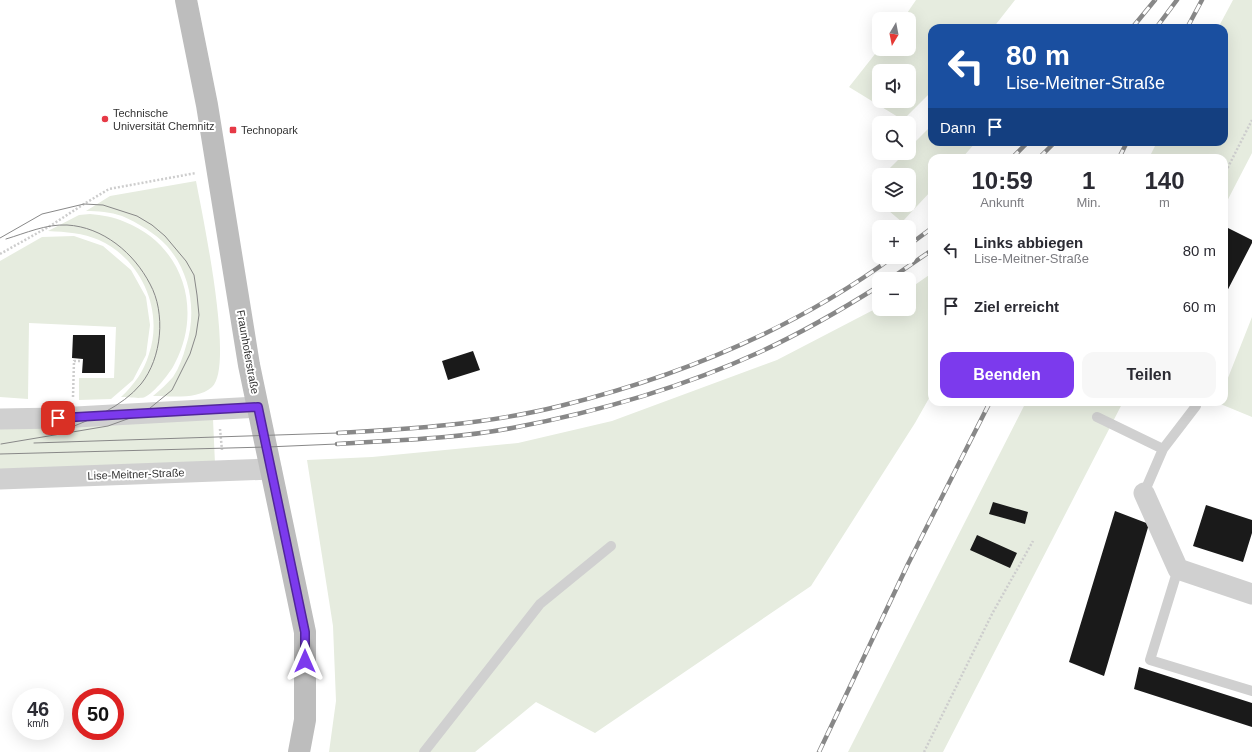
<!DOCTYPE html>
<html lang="de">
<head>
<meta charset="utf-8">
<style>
	body { margin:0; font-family:Arial,sans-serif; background:#f7f7f7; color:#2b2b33; height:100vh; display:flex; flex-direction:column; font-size:15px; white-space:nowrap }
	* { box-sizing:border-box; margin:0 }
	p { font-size:13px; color:#7c7c81 }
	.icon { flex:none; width:22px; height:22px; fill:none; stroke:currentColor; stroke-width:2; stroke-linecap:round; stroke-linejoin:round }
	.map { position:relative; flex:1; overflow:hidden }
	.side { position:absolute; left:928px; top:154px; width:300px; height:252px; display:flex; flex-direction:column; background:#fff; border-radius:12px; box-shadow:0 4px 16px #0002 }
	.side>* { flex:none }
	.banner { position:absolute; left:928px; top:24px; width:300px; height:122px; border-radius:12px; box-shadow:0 4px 16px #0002; background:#1a4fa0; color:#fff; overflow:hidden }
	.needle { width:26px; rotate:190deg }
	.fabs { position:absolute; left:872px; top:12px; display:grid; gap:8px }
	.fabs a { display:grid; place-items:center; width:44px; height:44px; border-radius:8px; background:#fff; box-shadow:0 4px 16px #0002; font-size:20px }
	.speed { position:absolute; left:12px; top:688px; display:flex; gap:8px; font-size:20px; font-weight:700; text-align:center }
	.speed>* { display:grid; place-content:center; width:52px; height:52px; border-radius:50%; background:#fff; box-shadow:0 4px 16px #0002; line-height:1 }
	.speed small { font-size:10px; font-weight:400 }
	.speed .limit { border:6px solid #d22; background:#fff; color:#111 }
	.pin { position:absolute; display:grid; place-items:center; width:34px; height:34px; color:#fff; margin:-17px; border-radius:8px; box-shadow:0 2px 6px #0006 }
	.me { position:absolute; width:44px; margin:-22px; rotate:0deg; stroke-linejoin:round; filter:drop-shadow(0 0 3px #0008) }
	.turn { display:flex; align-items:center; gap:14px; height:84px; padding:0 12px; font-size:18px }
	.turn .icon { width:52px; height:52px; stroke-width:2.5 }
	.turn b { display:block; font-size:28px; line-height:34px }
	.then { display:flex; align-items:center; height:38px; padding:0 12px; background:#0003; gap:8px; font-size:15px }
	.eta { display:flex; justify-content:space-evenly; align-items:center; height:68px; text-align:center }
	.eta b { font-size:24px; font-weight:700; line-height:28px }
	.button { display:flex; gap:8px; margin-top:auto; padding:8px 12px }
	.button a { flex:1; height:46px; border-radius:12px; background:#7c3aed; color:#fff; font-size:16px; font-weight:700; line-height:46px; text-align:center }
	.button a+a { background:#f7f7f7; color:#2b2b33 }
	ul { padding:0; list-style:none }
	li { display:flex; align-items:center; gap:12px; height:56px; padding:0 12px }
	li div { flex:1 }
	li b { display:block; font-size:15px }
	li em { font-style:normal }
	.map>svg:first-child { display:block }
	.green { fill:#e6ecdf; fill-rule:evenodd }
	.building { fill:#1a1a1a }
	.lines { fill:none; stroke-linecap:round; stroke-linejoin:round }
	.path { stroke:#cdcdcd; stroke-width:2.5; stroke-dasharray:2 2; stroke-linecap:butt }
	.lane { stroke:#d0d0d0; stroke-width:10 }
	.street { stroke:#d0d0d0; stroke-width:21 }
	.secondary { stroke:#bdbdbd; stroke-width:22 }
	.tram { stroke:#888; stroke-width:1 }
	.rail-casing { stroke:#888; stroke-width:4.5 }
	.rail { stroke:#fff; stroke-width:3; stroke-dasharray:9; stroke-linecap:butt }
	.route-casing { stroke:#51269a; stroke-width:10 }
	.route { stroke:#7c3aed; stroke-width:7 }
	.poi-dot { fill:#e63946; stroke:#fff; stroke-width:1.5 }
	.labels { text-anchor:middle; stroke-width:4; stroke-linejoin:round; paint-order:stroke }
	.poi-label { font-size:11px; fill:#333; stroke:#fff; text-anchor:start }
	.street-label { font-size:11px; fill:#333; stroke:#fff }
</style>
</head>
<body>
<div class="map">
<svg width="1252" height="752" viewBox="0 0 1252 752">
	<rect width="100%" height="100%" fill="#fff"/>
	<path class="green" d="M916,0h99l-22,28h-61v63l-29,29 -54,-33 30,-38h30v-30h-6zM879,71h30v30h-30z
		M1233,0h19v153l-28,54v-49h-75l8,-16h67v-114h-6z
		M932,125v17h44l-14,16h-30v32l-30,32 -20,-17h27v-30h-26l22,-22h4v-5z
		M196,181c6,32 39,186 16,206 -15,13 -40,9 -59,9 7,-6 14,-12 20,-19 6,-9 10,-20 13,-31 11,-33 5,-73 -19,-100 -12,-13 -29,-23 -45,-30 -11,-4 -25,-5 -36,-5l24,-15z
		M90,214c12,1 24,3 35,8 58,23 78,87 50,141 -4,9 -21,30 -30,34 -4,2 -18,0 -24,0 13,-12 23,-26 28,-43 15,-44 -8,-95 -50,-114 -16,-7 -33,-8 -51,-9l31,-16z
		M74,236l29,10 28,24 15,27 4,28 -4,30 -13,25 -22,19 -32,1v-22h35l2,-51 -87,-4 -1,76 -28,-2v-136l42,-24z
		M932,273v120l-17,30 -104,163 -216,147 -59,-31 -61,50h-146l7,-51 -3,-75 -26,-166 65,-3 146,-14 94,-22 165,-61 102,-53v2h30v-20z
		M1252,317v100l-34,-14v-1h6v-14z
		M1026,402h97l-180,350h-95z
		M213,419l2,45 -215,7v-45z"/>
	<path class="building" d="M1224,226l28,14v3l-28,54z
		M73,335h32v38h-23l1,-14 -11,-1z
		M473,351l7,19 -32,10 -6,-19z
		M993,502l35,10 -3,12 -36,-10z
		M1206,505l46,15v13l-9,29 -50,-16z
		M1115,511l34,13 -45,152 -35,-14z
		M977,535l40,18 -7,15 -40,-18z
		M1139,667l113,36v24l-118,-38z"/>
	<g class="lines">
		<path class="path" d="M1224,175l28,-55
			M0,254l50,-28 34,-22 25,-15 87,-16
			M73,397l1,-36h8
			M220,429l2,21
			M924,752l68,-138 41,-73"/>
		<path class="lane" d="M1097,417l66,32
			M1144,493l19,-44 33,-43
			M1178,569l-28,91 102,31
			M424,752l116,-148 71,-58"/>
		<path class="street" d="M0,419l58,-1 200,-11
			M0,479l271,-10
			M1144,493l34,76 74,25"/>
		<path class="secondary" d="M186,0l21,105 42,260 56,267v88l-6,32"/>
		<path class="tram" d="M0,238l42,-24 42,-10 19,1 34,11 15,9 13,11 21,25 8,14 3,20 2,20 -3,20 -6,19 -18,36 -28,23 -36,13 -107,18
			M6,239c20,-6 40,-15 61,-14 36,2 67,28 83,59 16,29 12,74 -9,100 -19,23 -51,36 -77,46
			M34,443l304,-10
			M0,454l267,-7 70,-3"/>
		<defs>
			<path id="rail" d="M1132,28l23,-28
				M1156,28l21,-28
				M1187,28l15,-28
				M1012,158l16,-16
				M1039,158l16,-16
				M1119,158l8,-16
				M909,245l23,-17
				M890,279l42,-29
				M338,433c74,-4 150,-9 222,-27 117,-29 235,-77 333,-149
				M337,444c58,-4 117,-5 175,-16 85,-16 169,-40 248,-76 41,-19 81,-42 119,-66
				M819,752l89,-188 82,-162"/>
		</defs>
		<use href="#rail" class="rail-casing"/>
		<use href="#rail" class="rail"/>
	</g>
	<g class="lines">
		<defs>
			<path id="route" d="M58,418l200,-11 47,225v29"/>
		</defs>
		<use href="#route" class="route-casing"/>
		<use href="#route" class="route"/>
	</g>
	<g class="poi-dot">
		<circle cx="105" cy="119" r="4"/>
		<rect x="229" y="126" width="8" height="8" rx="2"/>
	</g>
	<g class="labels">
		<g class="poi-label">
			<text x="113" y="117">Technische<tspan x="113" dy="13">Universität Chemnitz</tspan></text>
			<text x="241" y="134">Technopark</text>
		</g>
		<g class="street-label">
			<text transform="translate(248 352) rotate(80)" y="4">Fraunhoferstraße</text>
			<text transform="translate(136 474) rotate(-2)" y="4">Lise-Meitner-Straße</text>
		</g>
	</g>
</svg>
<div class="fabs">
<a><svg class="needle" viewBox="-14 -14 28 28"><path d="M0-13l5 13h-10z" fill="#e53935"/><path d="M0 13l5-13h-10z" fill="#7c7c81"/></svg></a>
<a><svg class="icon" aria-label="sound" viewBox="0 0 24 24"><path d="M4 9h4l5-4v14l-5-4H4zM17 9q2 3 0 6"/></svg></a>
<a><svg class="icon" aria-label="search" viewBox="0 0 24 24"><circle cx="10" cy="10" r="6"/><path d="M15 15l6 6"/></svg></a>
<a><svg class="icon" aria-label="layers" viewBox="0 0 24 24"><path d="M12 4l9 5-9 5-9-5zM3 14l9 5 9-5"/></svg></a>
<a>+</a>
<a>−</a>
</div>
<div class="speed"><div>46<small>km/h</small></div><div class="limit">50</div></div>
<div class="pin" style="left:58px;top:418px;background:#d93025"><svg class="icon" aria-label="arrive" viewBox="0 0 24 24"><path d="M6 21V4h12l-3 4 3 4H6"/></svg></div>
<svg class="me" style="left:305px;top:661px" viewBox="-20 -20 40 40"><path d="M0-17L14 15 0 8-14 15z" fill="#7c3aed" stroke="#fff" stroke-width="4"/></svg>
<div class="banner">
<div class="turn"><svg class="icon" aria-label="left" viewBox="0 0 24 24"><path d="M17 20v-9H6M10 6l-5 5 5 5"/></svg><div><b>80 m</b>Lise-Meitner-Straße</div></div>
<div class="then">Dann<svg class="icon" aria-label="arrive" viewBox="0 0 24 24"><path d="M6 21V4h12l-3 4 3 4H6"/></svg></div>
</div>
<section class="side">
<div class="eta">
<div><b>10:59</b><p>Ankunft</p></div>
<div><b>1</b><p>Min.</p></div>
<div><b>140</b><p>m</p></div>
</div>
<ul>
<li><svg class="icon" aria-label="left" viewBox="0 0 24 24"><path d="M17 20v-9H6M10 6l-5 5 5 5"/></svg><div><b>Links abbiegen</b><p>Lise-Meitner-Straße</p></div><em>80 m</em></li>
<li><svg class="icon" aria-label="arrive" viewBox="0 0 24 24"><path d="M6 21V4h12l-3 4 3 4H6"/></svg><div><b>Ziel erreicht</b></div><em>60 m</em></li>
</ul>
<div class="button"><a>Beenden</a><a>Teilen</a></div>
</section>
</div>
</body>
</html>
